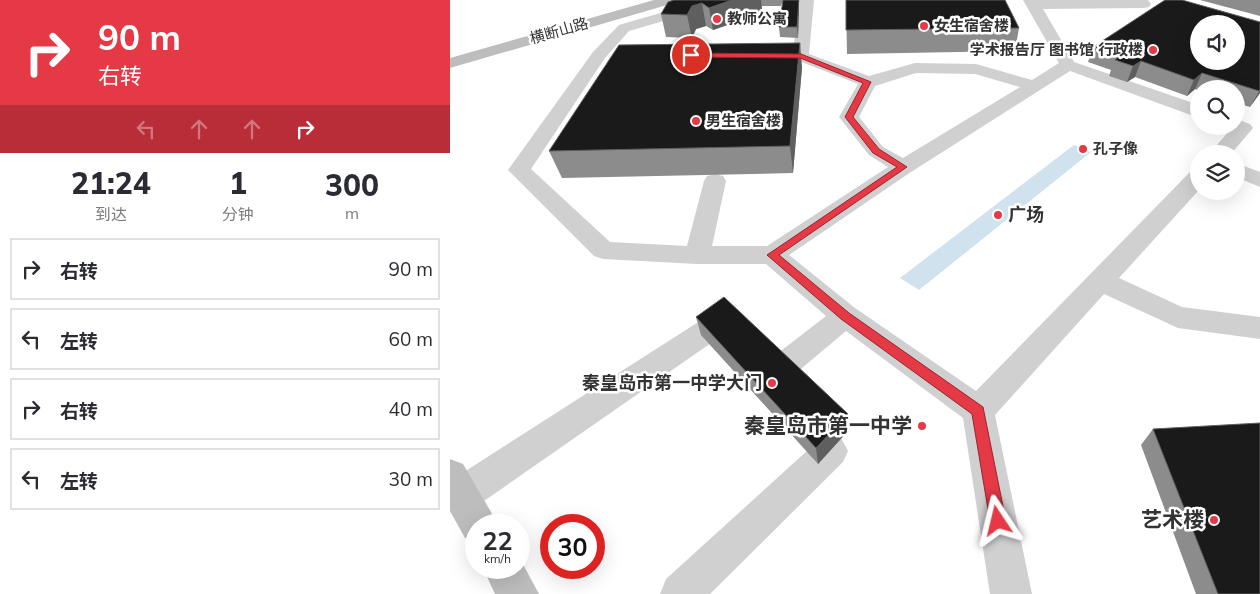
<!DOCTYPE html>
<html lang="zh">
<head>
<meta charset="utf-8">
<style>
	body { margin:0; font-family:Mulish,"Noto Sans SC",sans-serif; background:#f7f7f7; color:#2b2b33; height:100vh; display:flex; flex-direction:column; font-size:19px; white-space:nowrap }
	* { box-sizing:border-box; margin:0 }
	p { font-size:16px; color:#7c7c81 }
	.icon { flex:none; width:28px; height:28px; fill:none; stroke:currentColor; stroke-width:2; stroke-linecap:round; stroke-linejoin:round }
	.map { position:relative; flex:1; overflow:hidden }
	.panel { display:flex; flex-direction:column; background:#fff; width:450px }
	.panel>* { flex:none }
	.hud { background:#e63946; color:#fff; overflow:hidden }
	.fabs { position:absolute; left:740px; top:15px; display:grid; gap:10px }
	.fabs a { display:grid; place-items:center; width:55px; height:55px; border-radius:50%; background:#fff; box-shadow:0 5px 20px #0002; font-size:25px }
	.speed { position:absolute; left:15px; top:514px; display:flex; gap:10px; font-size:25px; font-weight:700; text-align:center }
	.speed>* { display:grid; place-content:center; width:65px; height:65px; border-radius:50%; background:#fff; box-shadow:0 5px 20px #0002; line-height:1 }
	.speed small { font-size:12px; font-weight:400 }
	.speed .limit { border:8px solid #d22; background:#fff; color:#111 }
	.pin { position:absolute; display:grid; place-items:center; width:42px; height:42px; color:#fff; margin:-21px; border:2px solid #fff; border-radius:50%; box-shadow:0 1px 5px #0007 }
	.me { position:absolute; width:55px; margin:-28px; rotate:350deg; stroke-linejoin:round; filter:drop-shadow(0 0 4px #0008) }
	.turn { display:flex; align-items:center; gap:18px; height:105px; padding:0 15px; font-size:22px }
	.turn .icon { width:65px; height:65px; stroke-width:2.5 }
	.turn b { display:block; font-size:35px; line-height:42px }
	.lanes { display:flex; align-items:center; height:48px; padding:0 15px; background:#0003; justify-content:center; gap:25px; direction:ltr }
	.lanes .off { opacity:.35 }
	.eta { display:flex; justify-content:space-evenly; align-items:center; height:85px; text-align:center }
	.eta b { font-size:30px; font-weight:800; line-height:35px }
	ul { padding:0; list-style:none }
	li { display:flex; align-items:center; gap:15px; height:62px; margin:0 10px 8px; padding:0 5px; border:2px solid #e1e1e2; border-radius:0px }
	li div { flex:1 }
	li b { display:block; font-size:19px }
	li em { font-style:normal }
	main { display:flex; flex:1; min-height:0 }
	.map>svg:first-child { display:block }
	.water { fill:#cfe2ee }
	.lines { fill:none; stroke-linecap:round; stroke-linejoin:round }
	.minor { fill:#d0d0d0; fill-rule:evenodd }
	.secondary { fill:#bdbdbd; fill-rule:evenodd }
	.wall { fill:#8c8c8c }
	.shaded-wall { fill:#5f5f5f }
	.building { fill:#1a1a1a; stroke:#5f5f5f; fill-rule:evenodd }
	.route { fill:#e63946; stroke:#96252e }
	.poi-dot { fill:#e63946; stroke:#fff; stroke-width:2 }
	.labels { text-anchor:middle; stroke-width:5; stroke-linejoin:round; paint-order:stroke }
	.far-poi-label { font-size:15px; font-weight:bold; fill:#333; stroke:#fff; text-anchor:start }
	.far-street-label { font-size:15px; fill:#333; stroke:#fff }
	.poi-label { font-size:18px; font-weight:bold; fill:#333; stroke:#fff; text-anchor:start }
	.near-poi-label { font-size:21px; font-weight:bold; fill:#333; stroke:#fff; text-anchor:end }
</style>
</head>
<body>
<main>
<section class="panel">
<div class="hud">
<div class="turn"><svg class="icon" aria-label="right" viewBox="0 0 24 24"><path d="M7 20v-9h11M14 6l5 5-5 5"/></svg><div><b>90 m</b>右转</div></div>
<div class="lanes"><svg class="icon off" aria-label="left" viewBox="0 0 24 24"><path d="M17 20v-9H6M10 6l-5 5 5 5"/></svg><svg class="icon off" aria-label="ahead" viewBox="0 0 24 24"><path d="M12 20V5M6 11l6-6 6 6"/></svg><svg class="icon off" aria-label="ahead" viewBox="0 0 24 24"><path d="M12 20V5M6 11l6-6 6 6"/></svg><svg class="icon" aria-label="right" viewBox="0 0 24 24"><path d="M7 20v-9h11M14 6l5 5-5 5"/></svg></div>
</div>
<div class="eta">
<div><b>21:24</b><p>到达</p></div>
<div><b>1</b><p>分钟</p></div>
<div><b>300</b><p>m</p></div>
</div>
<ul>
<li><svg class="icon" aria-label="right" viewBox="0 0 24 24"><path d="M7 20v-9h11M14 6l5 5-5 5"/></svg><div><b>右转</b></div><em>90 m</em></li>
<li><svg class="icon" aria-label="left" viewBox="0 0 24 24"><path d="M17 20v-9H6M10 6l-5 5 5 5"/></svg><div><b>左转</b></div><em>60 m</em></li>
<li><svg class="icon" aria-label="right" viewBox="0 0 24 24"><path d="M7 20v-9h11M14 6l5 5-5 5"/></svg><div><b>右转</b></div><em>40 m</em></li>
<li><svg class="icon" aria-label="left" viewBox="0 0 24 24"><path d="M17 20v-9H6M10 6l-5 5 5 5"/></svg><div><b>左转</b></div><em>30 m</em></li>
</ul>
</section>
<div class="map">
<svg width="810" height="594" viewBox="0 0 810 594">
	<rect width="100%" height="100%" fill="#fff"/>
	<path class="water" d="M624,145l17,7 -172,138 -19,-12z"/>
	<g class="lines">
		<path class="minor" d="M255,0h22l-2,3 -96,28 -24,27 -74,111 79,73 77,4 17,-65 3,-5 8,-2 8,2 3,5 -14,65h55l121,-79 -19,-12 -30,-38 19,-33 -59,-23 -41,-3 -2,-3 2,-3 35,-1 7,-51h14l-5,54 60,22 46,-13 61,1 56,16 27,-17 -36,-63h125l3,4 -2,3 -5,1 -101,1 31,53 125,43v13l-129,-47 -159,101 -122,83 66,53 121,83 215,-220 8,-2v21l-80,88 63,29 78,10v22l-82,-11 -74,-34 -109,121 37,179h-42l-27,-176 -117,-87 -69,58 -11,4 -11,-4 -5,-9 5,-9 71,-55 -60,-52h-69l-94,-5 -9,-3 -86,-86 85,-118 26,-27zM466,73l59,1 45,13 -117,71 -20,-11 -24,-30 16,-31z
			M786,119l14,5 3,4 -22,26h-22l21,-24 -3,-4h9z
			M786,163l24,9v15l-24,-10z
			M263,316c14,4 24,14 31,27l-5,8c-12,4 -19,2 -28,-8l-237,165 -13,5 -11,-5v-27l253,-162z
			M356,408c18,7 34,25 42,43l-5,11 -133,132h-50l6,-15 142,-129 -14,-17 -5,-10 5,-10z"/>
		<path class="secondary" d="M204,0h22l-2,3 -224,65v-10z
			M0,459l13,5 28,48 6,13h-21v18l-11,-5 -15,-27z
			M69,557l20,37h-44l-12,-26h36z"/>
	</g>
	<path class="wall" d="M224,0h109l-2,6h-19v7l-49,17 -7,-4 -10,3 -4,9 -26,-1 -5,-23z
		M396,0l173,28 -4,23 -168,3z
		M750,0h60v16z
		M349,10l-1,28 -18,-1 -1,-10z
		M810,22v71l-10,14 -14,-4v-14h-37v2l-4,-2 -8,7 -52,-19 -8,5 -18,-6 2,-6 -23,-8 5,-15z
		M352,67l-9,106 -231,5 -13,-27z
		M246,317l152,97v17l-30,33 -117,-129z
		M703,429l107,165h-64l-55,-149z"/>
	<path class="shaded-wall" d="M282,0h29l1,13 -49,17 -4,-22z
		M349,0v10l-1,28 -1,-11z
		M252,3l4,23 -10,3 -4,9 -5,-23 5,-9z
		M350,43l2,24 -9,106 -3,-27z
		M691,61l-6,16 -8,5 6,-16z
		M752,73l-7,16 -8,7 7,-16z
		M810,90v3l-10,14z
		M398,414v17l-30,33 -2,-16z"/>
	<path class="building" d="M224,0h58l-23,8 -7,-5 -10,3 -5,9 -26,-1 7,-12z
		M333,0h16l-2,27h-18z
		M396,0h159l14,28 -173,2z
		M715,0h17l78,22v68l-1,1 -57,-18 -8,7 -53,-19 -8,5 -18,-6 6,-5 -28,-8zM749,24h37v37h-37z
		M350,43l-10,103 -241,5 70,-106z
		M274,297l124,117 -32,34 -120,-131z
		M810,423v171h-42l-65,-165z"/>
	<path class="route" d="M241,53l110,1 70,28 -18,35 26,32 28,18 -128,88 70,58 134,94 23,114 -2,5 -6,3 -5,-3 -3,-5 -18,-107 -131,-95 -74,-64 130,-88 -24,-14 -28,-36 18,-34 -63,-25 -112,-1v-3z"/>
	<g class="poi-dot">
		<circle cx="267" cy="19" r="5"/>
		<circle cx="474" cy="26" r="5"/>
		<circle cx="703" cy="50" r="5"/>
		<circle cx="246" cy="121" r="5"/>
		<circle cx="633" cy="149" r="5"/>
		<circle cx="548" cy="215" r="5"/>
		<circle cx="322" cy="383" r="5"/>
		<circle cx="472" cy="426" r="5"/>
		<circle cx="764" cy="520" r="5"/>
	</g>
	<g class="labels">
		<g class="far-poi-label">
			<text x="277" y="24">教师公寓</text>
			<text x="484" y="31">女生宿舍楼</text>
			<text x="693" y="55" text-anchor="end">学术报告厅 图书馆 行政楼</text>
			<text x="256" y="126">男生宿舍楼</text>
			<text x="643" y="154">孔子像</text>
		</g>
		<g class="far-street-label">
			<text transform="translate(109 31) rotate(-16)" y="5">横断山路</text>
		</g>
		<g class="poi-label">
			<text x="558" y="221">广场</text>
			<text x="312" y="389" text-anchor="end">秦皇岛市第一中学大门</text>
		</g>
		<g class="near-poi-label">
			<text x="462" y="433">秦皇岛市第一中学</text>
			<text x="754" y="527">艺术楼</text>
		</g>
	</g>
</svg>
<div class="fabs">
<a><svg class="icon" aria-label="sound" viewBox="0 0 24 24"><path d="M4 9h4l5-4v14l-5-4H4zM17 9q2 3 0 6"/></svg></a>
<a><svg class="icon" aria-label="search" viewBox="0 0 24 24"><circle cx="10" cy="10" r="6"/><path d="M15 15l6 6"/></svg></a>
<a><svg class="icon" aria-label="layers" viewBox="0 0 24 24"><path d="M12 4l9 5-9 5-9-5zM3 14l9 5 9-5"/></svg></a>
</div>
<div class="speed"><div>22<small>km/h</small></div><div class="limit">30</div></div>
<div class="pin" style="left:241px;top:55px;background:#d93025"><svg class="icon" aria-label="arrive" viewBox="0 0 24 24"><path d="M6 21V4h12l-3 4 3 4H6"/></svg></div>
<svg class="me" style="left:548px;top:521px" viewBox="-20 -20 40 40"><path d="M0-17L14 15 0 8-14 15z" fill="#e63946" stroke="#fff" stroke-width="4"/></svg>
</div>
</main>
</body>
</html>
